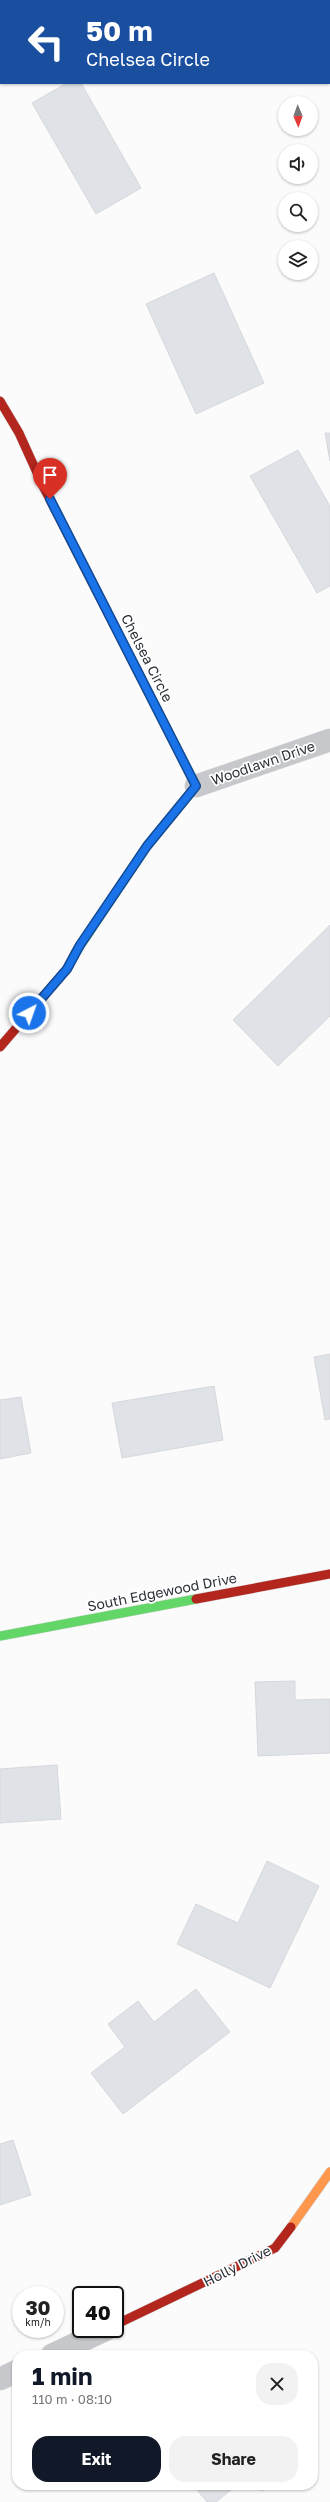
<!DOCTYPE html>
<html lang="en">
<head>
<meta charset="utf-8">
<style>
	body { margin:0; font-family:"Golos Text",sans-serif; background:#f2f2f2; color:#222; height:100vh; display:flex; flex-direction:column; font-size:15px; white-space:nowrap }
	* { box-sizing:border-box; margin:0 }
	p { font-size:13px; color:#767676 }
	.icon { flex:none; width:22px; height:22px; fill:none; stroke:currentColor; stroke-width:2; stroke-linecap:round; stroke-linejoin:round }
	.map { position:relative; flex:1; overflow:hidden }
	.details { position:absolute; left:12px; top:2350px; width:306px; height:140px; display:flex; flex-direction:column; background:#fff; border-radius:16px; box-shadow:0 1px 3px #0004 }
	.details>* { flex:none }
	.top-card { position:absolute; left:0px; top:0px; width:330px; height:84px; box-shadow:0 1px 3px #0004; background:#1a4fa0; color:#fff; overflow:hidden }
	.needle { width:26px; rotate:178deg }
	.buttons { position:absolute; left:278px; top:96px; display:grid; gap:8px }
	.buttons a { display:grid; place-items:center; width:40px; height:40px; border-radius:50%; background:#fff; box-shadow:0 1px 3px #0004; font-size:20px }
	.speed { position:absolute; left:12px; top:2286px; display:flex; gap:8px; font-size:20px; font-weight:700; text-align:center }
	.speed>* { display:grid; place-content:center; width:52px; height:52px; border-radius:50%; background:#fff; box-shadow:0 1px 3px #0004; line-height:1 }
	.speed small { font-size:10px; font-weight:400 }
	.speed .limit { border:2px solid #111; border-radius:6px; background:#fff; color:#111 }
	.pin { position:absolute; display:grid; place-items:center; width:34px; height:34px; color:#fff; margin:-41px -17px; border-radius:50% 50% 50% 0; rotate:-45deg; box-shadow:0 0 4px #0007 }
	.pin .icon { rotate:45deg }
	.me { position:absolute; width:44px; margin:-22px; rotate:41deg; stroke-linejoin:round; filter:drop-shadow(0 0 3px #0008) }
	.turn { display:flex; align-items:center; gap:14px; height:84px; padding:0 20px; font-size:18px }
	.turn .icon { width:52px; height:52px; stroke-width:2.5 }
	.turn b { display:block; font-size:28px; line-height:34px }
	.round { display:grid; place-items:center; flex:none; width:42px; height:42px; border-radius:16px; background:#f2f2f2 }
	.headline { display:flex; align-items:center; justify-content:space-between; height:68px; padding:0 20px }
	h1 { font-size:24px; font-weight:700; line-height:30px; color:#111827 }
	.cta { display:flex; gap:8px; margin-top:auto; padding:8px 20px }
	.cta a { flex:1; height:46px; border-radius:16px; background:#111827; color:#fff; font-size:16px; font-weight:700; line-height:46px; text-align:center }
	.cta a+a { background:#f2f2f2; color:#222 }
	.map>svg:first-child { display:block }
	.building { fill:#dfe2e6; stroke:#d6d8dc }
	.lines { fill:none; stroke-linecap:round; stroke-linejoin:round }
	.street-casing { stroke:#d6d7d8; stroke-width:23 }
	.fast-casing { stroke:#d6d7d8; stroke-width:10 }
	.slow-casing { stroke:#d6d7d8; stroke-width:10 }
	.jam-casing { stroke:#d6d7d8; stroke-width:10 }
	.street { stroke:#c6c8cb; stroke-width:22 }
	.fast { stroke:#63d668; stroke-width:9 }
	.slow { stroke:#ff974d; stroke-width:9 }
	.jam { stroke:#b3261e; stroke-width:9 }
	.route-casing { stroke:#114b97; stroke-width:10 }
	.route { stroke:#1a73e8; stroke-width:7 }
	.labels { text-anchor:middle; stroke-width:3.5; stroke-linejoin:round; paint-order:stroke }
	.street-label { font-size:14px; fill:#2d323a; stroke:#fff }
</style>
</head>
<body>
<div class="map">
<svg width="330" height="2502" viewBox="0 0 330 2502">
	<rect width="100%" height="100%" fill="#fbfbfb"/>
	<path class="building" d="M67,83h14l60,105 -45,26 -64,-111z
		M214,273l50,110 -68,31 -50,-110z
		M325,433h5v28z
		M298,450l32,56v80l-13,7 -67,-117z
		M330,925v91l-52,50 -45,-46z
		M330,1354v65l-5,1 -11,-63z
		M214,1386l9,54 -101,18 -10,-55z
		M21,1397l10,56 -31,6v-59z
		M295,1681v19l35,-1v54l-72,3 -3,-74z
		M57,1765l4,54 -61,4v-54z
		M267,1861l52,25 -49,102 -93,-44 19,-40 42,19z
		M196,1989l34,43 -107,82 -32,-41 34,-26 -17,-23 30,-23 16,21z
		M13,2140l18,55 -31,10v-61z
		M193,2485h44l-21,17h-9z
		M258,2485h11l-7,6z"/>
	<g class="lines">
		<defs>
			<path id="street" d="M196,786l134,-46
				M52,2355l55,-26
				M0,2379l17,-8"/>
			<path id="fast" d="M76,952l71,-106 49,-60 -59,-116
				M0,1636l196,-37"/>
			<path id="slow" d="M291,2227l39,-55"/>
			<path id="jam" d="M0,401l19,32 24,53 94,184
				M0,1047l67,-78 9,-17
				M196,1599l134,-25
				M115,2325l160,-77 16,-21"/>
		</defs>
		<use href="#street" class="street-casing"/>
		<use href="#fast" class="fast-casing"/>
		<use href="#slow" class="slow-casing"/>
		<use href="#jam" class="jam-casing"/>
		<use href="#street" class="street"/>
		<use href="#fast" class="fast"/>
		<use href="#slow" class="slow"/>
		<use href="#jam" class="jam"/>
	</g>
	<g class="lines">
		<defs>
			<path id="route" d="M29,1013l38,-44 13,-24 67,-99 49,-60 -146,-287"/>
		</defs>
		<use href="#route" class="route-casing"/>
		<use href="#route" class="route"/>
	</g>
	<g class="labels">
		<g class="street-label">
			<text transform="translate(147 658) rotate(63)" y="5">Chelsea Circle</text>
			<text transform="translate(263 763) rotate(-19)" y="5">Woodlawn Drive</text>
			<text transform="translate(162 1592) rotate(-11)" y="5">South Edgewood Drive</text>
			<text transform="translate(237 2266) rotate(-27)" y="5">Holly Drive</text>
		</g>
	</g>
</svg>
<div class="buttons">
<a><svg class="needle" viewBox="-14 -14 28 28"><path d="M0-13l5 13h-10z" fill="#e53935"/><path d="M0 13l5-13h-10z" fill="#767676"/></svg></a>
<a><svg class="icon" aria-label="sound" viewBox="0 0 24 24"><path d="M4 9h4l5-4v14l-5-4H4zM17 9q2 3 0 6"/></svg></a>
<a><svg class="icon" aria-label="search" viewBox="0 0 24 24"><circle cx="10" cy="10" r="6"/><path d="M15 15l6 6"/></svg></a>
<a><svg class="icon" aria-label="layers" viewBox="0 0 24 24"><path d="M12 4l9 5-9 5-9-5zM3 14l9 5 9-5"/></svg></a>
</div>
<div class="speed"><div>30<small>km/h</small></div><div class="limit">40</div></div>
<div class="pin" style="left:50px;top:499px;background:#d93025"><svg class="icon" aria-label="arrive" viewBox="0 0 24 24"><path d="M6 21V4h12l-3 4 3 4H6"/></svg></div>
<svg class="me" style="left:29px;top:1013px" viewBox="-20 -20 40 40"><circle r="17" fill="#1a73e8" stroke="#fff" stroke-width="3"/><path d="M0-11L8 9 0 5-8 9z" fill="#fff"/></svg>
<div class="top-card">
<div class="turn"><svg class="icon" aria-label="left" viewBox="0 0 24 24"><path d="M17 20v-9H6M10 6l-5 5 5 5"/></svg><div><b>50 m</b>Chelsea Circle</div></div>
</div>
<section class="details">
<div class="headline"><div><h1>1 min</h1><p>110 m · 08:10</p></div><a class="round"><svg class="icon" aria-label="close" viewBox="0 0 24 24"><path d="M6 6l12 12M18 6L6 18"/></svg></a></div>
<div class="cta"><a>Exit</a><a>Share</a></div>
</section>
</div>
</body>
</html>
